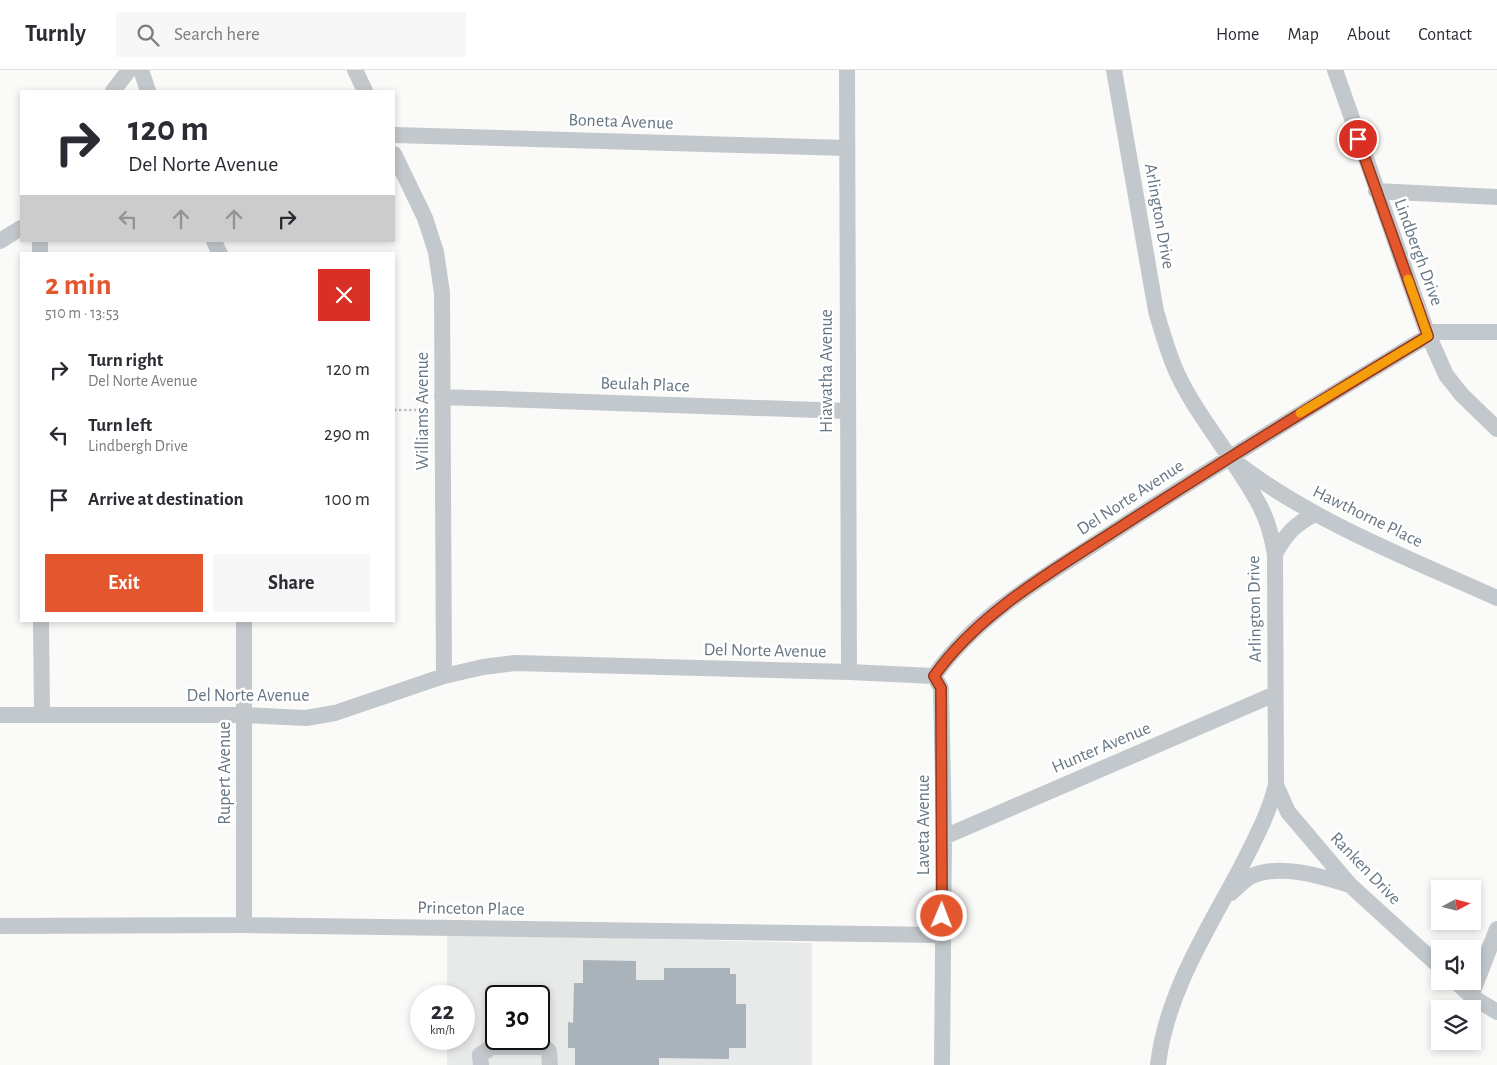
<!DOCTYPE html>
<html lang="en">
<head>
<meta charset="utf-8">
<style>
	body { margin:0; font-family:"Alegreya Sans",sans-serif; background:#f7f7f7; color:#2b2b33; height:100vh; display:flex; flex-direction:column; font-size:19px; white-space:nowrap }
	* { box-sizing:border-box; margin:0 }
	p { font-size:16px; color:#7c7c81 }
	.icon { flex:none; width:28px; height:28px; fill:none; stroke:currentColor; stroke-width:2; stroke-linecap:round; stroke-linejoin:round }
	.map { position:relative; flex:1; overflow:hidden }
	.side { position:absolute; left:20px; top:182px; width:375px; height:370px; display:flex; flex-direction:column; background:#fff; border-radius:0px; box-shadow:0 2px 8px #0003 }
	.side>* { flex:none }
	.banner { position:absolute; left:20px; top:20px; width:375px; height:152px; border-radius:0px; box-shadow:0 2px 8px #0003; background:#fff; color:#2b2b33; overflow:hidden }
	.needle { width:32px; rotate:83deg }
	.fabs { position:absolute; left:1431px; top:810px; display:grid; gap:10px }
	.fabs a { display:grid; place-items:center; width:50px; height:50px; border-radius:0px; background:#fff; box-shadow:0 2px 8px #0003; font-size:25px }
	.speed { position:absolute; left:410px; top:915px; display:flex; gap:10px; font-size:25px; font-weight:700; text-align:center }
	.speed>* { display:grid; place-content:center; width:65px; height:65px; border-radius:50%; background:#fff; box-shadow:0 2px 8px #0003; line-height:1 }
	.speed small { font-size:12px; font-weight:400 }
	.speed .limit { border:2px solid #111; border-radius:8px; background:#fff; color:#111 }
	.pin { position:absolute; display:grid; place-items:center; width:42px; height:42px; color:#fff; margin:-21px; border:2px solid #fff; border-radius:50%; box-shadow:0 1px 5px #0007 }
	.me { position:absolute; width:55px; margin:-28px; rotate:1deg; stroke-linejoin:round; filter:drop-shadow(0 0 4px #0008) }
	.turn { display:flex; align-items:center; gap:18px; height:105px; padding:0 25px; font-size:22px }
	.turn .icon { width:65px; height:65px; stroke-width:2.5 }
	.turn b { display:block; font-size:35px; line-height:42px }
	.lanes { display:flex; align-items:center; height:48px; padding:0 25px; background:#0003; justify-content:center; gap:25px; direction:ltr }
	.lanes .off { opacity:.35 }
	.round { display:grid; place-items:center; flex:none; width:52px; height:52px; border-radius:0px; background:#f7f7f7 }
	.head { display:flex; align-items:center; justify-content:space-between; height:85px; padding:0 25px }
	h1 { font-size:30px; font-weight:700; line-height:38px; color:#e4572e }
	.action { display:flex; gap:10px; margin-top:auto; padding:10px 25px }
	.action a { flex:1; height:58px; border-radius:0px; background:#e4572e; color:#fff; font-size:20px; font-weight:700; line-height:58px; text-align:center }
	.action a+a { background:#f7f7f7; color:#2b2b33 }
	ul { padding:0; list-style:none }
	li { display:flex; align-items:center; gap:15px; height:65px; padding:0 25px }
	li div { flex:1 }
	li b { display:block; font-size:19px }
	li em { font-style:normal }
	header { display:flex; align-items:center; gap:30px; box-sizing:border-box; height:70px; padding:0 25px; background:#fff; border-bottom:1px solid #e1e1e2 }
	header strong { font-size:24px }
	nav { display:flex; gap:28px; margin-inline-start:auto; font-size:18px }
	.search { width:350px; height:45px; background:#f7f7f7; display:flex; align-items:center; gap:12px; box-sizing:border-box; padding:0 18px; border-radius:0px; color:#7c7c81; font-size:19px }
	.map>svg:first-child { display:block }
	.built { fill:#e8e9e9; fill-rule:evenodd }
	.building { fill:#aab3b9 }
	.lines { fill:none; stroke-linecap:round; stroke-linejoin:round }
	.path { stroke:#bbbfc2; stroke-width:2.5; stroke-dasharray:2.5 2.5; stroke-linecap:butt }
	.minor { stroke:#c3c8cc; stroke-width:16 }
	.route-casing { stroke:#94391e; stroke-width:12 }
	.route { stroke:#e4572e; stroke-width:9 }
	.slow { stroke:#f59e0b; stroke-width:9 }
	.labels { text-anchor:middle; stroke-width:5; stroke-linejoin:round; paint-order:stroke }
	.street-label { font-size:18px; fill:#657683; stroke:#fff }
</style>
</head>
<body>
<header>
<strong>Turnly</strong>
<div class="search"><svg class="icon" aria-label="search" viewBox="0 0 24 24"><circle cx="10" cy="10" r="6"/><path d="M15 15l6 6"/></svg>Search here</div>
<nav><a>Home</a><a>Map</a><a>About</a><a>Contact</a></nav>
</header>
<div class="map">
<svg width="1497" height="995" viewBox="0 0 1497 995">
	<rect width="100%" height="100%" fill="#fafaf8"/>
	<path class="built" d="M447,864l365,9v122h-365v-26h17v-43h-17zM496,926h43v43h-43z"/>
	<path class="building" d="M583,890l53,1v19h28v-12h66v6h6v30h10v44h-17v11l-70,-1v7h-84v-17h-7v-26l5,1 1,-40h9z"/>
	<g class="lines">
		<path class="path" d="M394,340h34"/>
		<path class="minor" d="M141,0l7,21
			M355,0l10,21
			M847,0l2,602
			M1114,0l42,241c6,21 12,42 21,62 22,47 59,87 83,133 8,15 12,31 15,48l1,231c-8,31 -22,56 -36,84 -33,62 -74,125 -82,196
			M1335,0l92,262 19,43 16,20 35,34
			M113,21l16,-21
			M394,65l452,13
			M394,84l31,64 11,34 6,41 2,383
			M1376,121l121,6
			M0,171l21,-13
			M40,171v13
			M214,171l6,13
			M1427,262h70
			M442,327l404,14
			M1238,394c78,59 170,94 259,134
			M1275,484c11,-20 20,-30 40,-40
			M41,551l1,93
			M934,606l7,12 3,149 -2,228
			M0,645h244l62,3 29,-5 109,-37 39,-9 32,-4 334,9 85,4c46,-65 114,-101 179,-144 104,-68 209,-132 315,-196
			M1276,715l12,27 62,73 90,82
			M944,767l331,-143
			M1231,823c6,-5 14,-14 21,-17 28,-13 71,1 98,9
			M244,855v-304
			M0,856l244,-1 698,10
			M1455,911l16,15 26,16
			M1471,926l26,-67
			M481,995l-1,-10 12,-8h52l5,4 1,14"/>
	</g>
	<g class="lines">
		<defs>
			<path id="route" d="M942,846l-1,-228 -7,-12c47,-66 121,-106 188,-150 101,-65 203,-128 306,-190l-70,-197"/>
		</defs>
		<use href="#route" class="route-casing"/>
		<use href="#route" class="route"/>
		<path class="slow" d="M1300,343l128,-77 -20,-57"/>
	</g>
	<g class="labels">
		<g class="street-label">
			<text transform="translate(621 51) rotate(2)" y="6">Boneta Avenue</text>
			<text transform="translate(1160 146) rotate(80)" y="6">Arlington Drive</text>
			<text transform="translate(1419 182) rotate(70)" y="6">Lindbergh Drive</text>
			<text transform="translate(826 301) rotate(-90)" y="6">Hiawatha Avenue</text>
			<text transform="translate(645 314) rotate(2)" y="6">Beulah Place</text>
			<text transform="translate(422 341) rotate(-90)" y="6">Williams Avenue</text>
			<text transform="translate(1130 427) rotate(-33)" y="6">Del Norte Avenue</text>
			<text transform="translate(1368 446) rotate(26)" y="6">Hawthorne Place</text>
			<text transform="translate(1254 539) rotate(-91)" y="6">Arlington Drive</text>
			<text transform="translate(765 580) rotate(1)" y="6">Del Norte Avenue</text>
			<text x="248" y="631">Del Norte Avenue</text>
			<text transform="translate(1101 677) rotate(-23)" y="6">Hunter Avenue</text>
			<text transform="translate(224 703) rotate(-90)" y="6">Rupert Avenue</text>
			<text transform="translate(923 755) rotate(-90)" y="6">Laveta Avenue</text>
			<text transform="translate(1366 798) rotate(46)" y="6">Ranken Drive</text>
			<text transform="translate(471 838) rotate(1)" y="6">Princeton Place</text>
		</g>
	</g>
</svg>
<div class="fabs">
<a><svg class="needle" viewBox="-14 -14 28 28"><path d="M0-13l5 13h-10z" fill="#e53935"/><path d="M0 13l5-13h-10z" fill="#7c7c81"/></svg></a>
<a><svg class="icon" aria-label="sound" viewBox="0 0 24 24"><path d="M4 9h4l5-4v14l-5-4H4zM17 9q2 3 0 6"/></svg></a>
<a><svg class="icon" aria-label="layers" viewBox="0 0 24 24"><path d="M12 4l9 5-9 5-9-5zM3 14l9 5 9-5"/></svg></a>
</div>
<div class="speed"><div>22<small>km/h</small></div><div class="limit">30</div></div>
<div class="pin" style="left:1358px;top:69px;background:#d93025"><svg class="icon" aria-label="arrive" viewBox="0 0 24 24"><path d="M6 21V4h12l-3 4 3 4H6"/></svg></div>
<svg class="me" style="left:942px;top:846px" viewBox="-20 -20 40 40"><circle r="17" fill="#e4572e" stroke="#fff" stroke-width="3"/><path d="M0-11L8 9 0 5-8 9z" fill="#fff"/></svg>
<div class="banner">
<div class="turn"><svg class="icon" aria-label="right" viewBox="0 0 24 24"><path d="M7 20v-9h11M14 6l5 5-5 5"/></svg><div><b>120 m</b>Del Norte Avenue</div></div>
<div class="lanes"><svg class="icon off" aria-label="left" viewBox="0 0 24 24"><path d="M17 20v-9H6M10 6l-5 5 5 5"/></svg><svg class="icon off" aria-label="ahead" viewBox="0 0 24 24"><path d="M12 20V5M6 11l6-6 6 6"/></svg><svg class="icon off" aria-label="ahead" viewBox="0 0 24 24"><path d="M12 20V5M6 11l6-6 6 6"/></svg><svg class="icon" aria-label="right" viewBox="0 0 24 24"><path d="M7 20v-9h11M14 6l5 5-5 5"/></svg></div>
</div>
<section class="side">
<div class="head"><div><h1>2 min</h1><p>510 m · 13:53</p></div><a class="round" style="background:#d93025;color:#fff"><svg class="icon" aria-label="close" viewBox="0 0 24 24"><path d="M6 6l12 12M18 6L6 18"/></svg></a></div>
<ul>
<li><svg class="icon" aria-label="right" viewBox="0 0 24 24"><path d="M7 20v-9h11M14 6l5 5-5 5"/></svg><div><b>Turn right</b><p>Del Norte Avenue</p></div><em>120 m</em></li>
<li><svg class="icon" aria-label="left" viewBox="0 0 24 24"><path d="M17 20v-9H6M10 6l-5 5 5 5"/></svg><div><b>Turn left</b><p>Lindbergh Drive</p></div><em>290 m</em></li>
<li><svg class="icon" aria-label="arrive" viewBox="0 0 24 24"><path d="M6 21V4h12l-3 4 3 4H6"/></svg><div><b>Arrive at destination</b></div><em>100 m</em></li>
</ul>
<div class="action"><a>Exit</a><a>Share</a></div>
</section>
</div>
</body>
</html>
